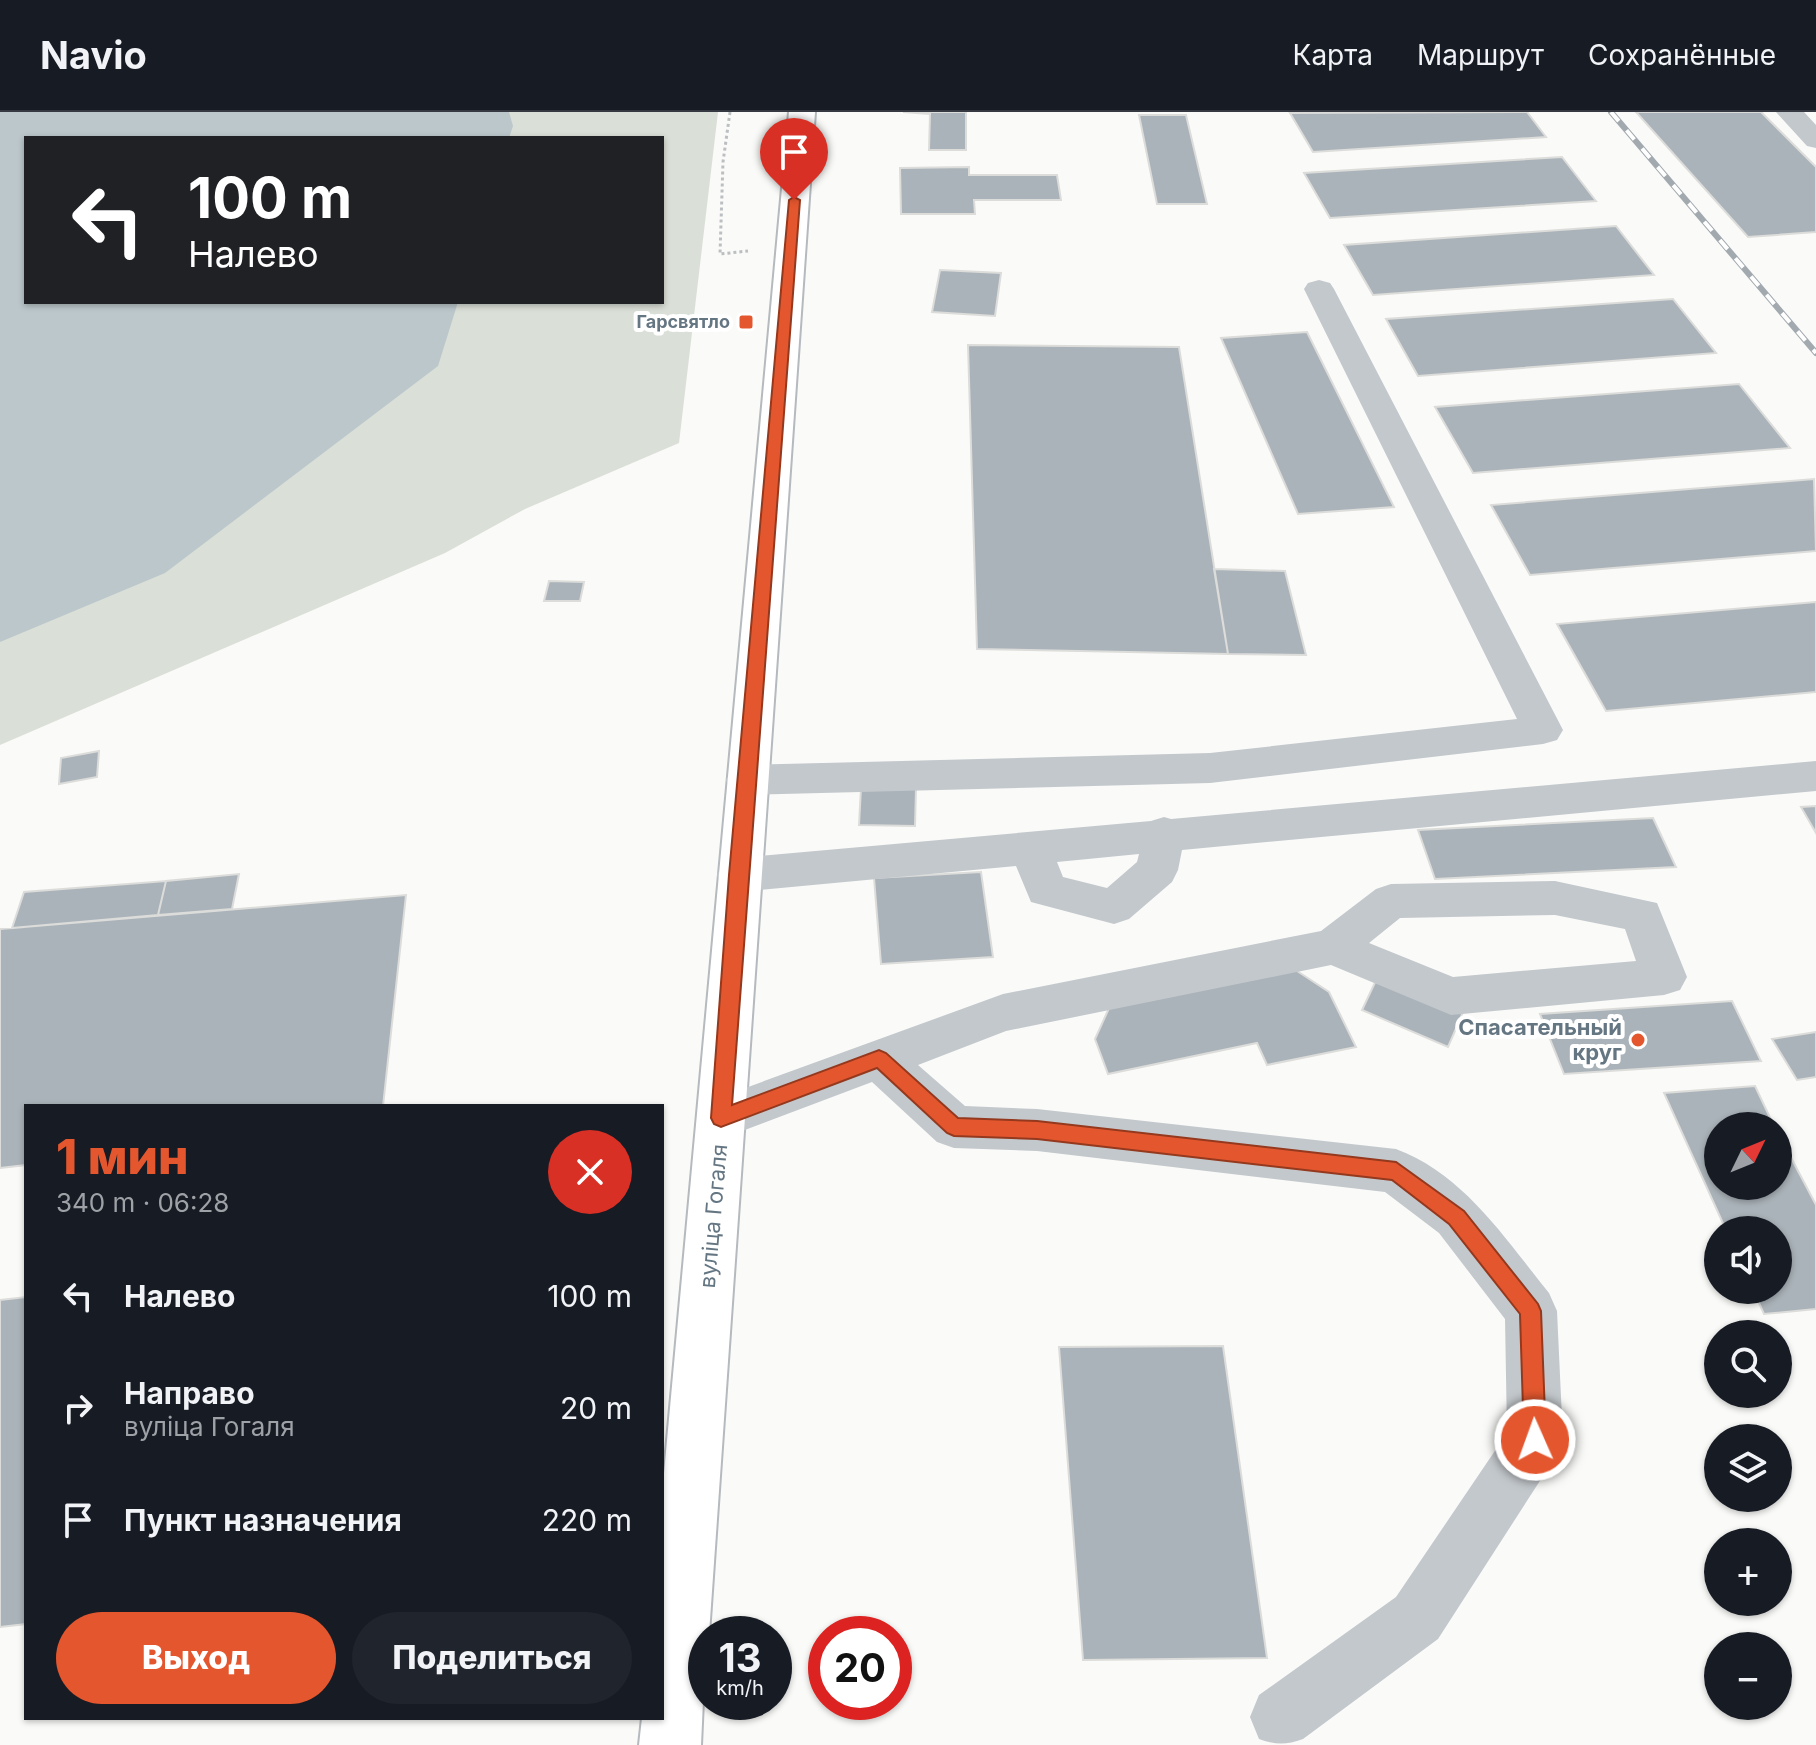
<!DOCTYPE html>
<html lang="ru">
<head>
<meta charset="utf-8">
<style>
	body { margin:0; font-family:Inter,sans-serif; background:#20242c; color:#f1f3f6; height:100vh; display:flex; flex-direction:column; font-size:30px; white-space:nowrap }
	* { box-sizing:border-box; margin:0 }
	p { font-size:26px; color:#9ea1a6 }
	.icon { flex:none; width:44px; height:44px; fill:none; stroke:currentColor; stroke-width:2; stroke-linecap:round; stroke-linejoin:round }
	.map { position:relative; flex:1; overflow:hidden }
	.side { position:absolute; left:24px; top:992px; width:640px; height:616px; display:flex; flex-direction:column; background:#171b24; border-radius:0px; box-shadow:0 2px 6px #0004 }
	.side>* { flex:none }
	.banner { position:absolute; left:24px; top:24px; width:640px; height:168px; border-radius:0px; box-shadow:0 2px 6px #0004; background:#202124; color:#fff; overflow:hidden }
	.needle { width:52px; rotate:47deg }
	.fabs { position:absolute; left:1704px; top:1000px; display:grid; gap:16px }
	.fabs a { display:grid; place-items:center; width:88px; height:88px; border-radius:50%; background:#171b24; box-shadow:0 2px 6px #0004; font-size:40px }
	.speed { position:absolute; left:688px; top:1504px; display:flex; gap:16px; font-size:40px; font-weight:700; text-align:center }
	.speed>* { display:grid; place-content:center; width:104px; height:104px; border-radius:50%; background:#171b24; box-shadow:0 2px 6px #0004; line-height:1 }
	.speed small { font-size:20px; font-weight:400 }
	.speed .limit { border:12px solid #d22; background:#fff; color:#111 }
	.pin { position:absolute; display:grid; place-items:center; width:68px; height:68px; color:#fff; margin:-82px -34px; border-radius:50% 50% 50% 0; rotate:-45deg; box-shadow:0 0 8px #0007 }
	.pin .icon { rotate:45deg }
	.me { position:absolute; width:88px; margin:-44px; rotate:358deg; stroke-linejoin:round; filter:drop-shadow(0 0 6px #0008) }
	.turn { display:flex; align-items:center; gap:28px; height:168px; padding:0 32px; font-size:36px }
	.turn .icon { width:104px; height:104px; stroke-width:2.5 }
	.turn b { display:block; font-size:56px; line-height:68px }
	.round { display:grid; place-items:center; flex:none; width:84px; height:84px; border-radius:42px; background:#20242c }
	.overview { display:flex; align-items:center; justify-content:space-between; height:136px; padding:0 32px }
	h1 { font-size:48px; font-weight:800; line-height:60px; color:#e4572e }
	.button { display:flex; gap:16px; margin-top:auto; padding:16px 32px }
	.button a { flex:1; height:92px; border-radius:48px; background:#e4572e; color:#fff; font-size:32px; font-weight:800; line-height:92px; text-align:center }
	.button a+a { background:#20242c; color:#f1f3f6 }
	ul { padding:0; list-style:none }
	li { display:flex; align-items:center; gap:24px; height:112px; padding:0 32px }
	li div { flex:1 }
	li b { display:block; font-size:30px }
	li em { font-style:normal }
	header { display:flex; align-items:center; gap:48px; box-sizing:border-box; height:112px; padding:0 40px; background:#171b24; border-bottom:2px solid #363941 }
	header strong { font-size:38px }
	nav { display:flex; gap:44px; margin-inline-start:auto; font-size:28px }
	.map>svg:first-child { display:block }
	.green { fill:#dadfd7; fill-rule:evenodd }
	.water { fill:#bbc7cb }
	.building { fill:#aab3b9; stroke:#dcdcda; stroke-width:2 }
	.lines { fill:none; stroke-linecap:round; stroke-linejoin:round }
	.major-casing { stroke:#b5babe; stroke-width:4 }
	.path { stroke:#bbbfc2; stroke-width:3; stroke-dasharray:3 3; stroke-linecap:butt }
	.minor { fill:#c3c8cc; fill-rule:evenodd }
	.major { fill:#fff; fill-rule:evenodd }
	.rail-casing { stroke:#a2aab0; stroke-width:6 }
	.rail { stroke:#fff; stroke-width:4; stroke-dasharray:12; stroke-linecap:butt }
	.route { fill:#e4572e; stroke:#94391e; stroke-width:2 }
	.poi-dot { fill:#e4572e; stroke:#fff; stroke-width:3 }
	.labels { text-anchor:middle; stroke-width:8; stroke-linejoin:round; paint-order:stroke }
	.far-poi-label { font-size:18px; font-weight:bold; fill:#657683; stroke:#fff; text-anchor:end }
	.poi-label { font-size:22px; font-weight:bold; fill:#657683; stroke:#fff; text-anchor:end }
	.street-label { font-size:22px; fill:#657683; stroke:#fff }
</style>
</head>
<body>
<header>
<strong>Navio</strong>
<nav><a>Карта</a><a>Маршрут</a><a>Сохранённые</a></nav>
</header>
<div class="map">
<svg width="1816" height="1633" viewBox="0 0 1816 1633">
	<rect width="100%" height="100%" fill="#fafaf8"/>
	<path class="green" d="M0,0h718l-39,331 -154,66 -80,44 -445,192zM26,26h636v164h-636z"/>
	<path class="water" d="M0,0h509l4,14 -4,12h-483v164h432l-20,64 -273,207 -165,69z"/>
	<path class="building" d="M903,0h63v38h-37l1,-36z
		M1527,0l19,25 -233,15 -23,-39z
		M1636,0h125l55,55v65l-68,5z
		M1139,3h47l21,89h-50z
		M1562,45l34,44 -266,17 -26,-45z
		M969,55v8h88l4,25h-87l1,14h-74l-1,-46z
		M1616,114l38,49 -281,20 -29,-50z
		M940,158l61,3 -6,43 -63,-4z
		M1673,187l43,54 -298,23 -32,-57z
		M1307,220l87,175 -96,7 -77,-176z
		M968,233l211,2 49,307 -251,-5z
		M1739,272l51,64 -317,25 -38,-66z
		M1814,367l2,72 -286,24 -39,-70z
		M1214,457l71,2 21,84 -78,-1z
		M549,469l35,1 -4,19h-36z
		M1816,490v90l-210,19 -49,-87z
		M99,639l-2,26 -38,7 2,-26z
		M861,676l55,1 -1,37 -56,-1z
		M1816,694v27l-15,-26z
		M1653,706l23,49 -241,12 -17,-49z
		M981,760l12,85 -112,7 -7,-86z
		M239,762l-7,35 -74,6 8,-34z
		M166,769l-8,34 -146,13 12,-36z
		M406,783l-23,211h-357v59l-26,3v-239z
		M1294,857l35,23 27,55 -89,18 -10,-22 -149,31 -13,-35 15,-33z
		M1379,862l85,36 -16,37 -86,-37z
		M1732,889l29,60 -197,13 -24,-60z
		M1816,920v45l-19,3 -25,-41z
		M1755,974l19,40h-56v60h60v-53l38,72v104l-52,5 -11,-24h25v-60h-52l-62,-137z
		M26,1185v327l-26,3v-327z
		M1223,1234l44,312 -184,2 -24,-313z"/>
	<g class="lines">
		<defs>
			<path id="major" d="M789,0h26l-106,1522h-3l-5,111h-62l3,-27h20v-223z"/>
		</defs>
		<use href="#major" class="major-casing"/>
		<path class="path" d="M730,0l-7,50 -3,92 28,-3"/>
		<path class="minor" d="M1776,0h28l12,13v23l-9,-2z
			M1319,168l11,3 4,6 229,441 -6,10 -14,4 -333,39 -464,12 -14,-4 -6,-11 6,-11 14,-4 464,-12 307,-34 -213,-430 4,-6z
			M1816,649v30l-634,59 -4,20 -6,12 -43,37 -15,5 -83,-22 -15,-36 -278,26 -15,-5 -6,-12 6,-12 15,-5 413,-37 13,-4 7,2zM1139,742l-2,8 -30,26 -44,-11 -6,-15z
			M1555,769l102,22 30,74 -7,13 -16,5 -213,20 -120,-50 -325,66 -88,34 47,41 72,3 359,40c68,25 110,91 153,144l8,18 6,129 -9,19 -116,180 -135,100c-17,6 -27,6 -44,0l-9,-22 9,-22 137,-98 111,-164 -2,-114 -66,-86 -54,-41 -348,-41 -83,-3 -17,-6 -65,-60 -151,57 -17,-6 -7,-15 7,-15 299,-109 318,-63 55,-42 15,-5zM1555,803l70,14 11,32 -183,16 -84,-34 31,-25z"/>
		<use href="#major" class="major"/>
		<defs>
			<path id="rail" d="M1611,0l205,241"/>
		</defs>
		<use href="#rail" class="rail-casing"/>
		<use href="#rail" class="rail"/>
	</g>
	<path class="route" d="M794,85l6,3 -68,905 147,-55 7,3 72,65 79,3 359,41 68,49 74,93 3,7 5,129 -3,8 -8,3 -8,-3 -3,-8 -4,-126 -71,-90 -57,-44 -355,-41 -83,-3 -7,-3 -70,-65 -156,59 -7,-3 -3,-6 18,-243 60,-675z"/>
	<g class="poi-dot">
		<rect x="738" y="202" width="16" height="16" rx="4"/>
		<circle cx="1638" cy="928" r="8"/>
	</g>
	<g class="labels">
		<g class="far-poi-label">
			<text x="730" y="216">Гарсвятло</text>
		</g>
		<g class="poi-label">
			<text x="1622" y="923">Спасательный<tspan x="1622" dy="25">круг</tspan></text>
		</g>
		<g class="street-label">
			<text transform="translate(713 1104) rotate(-85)" y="8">вуліца Гогаля</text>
		</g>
	</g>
</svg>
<div class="fabs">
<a><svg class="needle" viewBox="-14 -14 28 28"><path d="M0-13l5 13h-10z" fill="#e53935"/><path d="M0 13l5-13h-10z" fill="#9ea1a6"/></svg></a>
<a><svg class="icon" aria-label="sound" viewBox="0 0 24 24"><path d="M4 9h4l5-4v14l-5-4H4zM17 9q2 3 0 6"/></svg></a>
<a><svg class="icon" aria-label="search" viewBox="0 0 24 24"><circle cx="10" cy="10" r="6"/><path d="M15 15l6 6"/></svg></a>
<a><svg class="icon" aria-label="layers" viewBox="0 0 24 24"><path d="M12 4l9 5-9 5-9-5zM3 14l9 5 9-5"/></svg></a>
<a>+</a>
<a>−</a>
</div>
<div class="speed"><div>13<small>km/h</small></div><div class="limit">20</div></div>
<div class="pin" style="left:794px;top:88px;background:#d93025"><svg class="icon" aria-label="arrive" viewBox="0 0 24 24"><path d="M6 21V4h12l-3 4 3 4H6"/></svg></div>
<svg class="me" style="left:1535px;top:1328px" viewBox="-20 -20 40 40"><circle r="17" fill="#e4572e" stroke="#fff" stroke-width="3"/><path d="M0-11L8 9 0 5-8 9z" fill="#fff"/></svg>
<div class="banner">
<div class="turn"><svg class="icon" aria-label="left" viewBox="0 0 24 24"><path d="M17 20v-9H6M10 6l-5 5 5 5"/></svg><div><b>100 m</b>Налево</div></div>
</div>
<section class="side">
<div class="overview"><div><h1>1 мин</h1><p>340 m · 06:28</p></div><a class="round" style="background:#d93025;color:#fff"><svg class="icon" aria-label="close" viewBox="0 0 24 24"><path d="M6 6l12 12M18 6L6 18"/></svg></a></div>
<ul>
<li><svg class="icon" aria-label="left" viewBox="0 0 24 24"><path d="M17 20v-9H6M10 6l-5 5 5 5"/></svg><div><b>Налево</b></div><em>100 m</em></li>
<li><svg class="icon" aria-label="right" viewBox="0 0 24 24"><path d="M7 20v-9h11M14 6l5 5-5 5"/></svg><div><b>Направо</b><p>вуліца Гогаля</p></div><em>20 m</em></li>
<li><svg class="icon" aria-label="arrive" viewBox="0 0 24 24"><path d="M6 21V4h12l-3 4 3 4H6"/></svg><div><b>Пункт назначения</b></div><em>220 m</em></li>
</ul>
<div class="button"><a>Выход</a><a>Поделиться</a></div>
</section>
</div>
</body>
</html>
